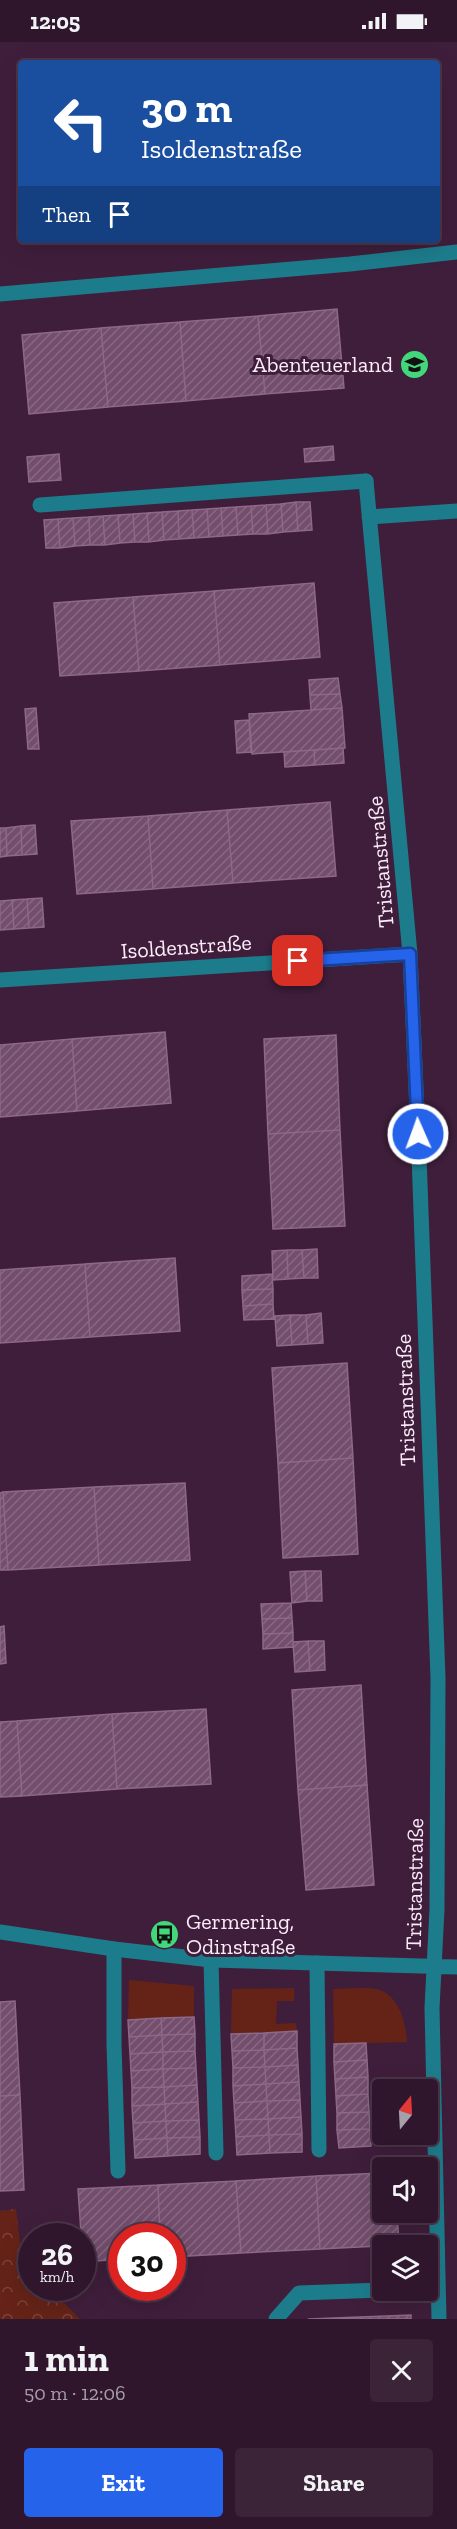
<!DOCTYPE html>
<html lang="en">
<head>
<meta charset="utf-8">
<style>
	body { margin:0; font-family:"Zilla Slab",serif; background:#3b2338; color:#f1f3f6; height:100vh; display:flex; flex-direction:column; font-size:22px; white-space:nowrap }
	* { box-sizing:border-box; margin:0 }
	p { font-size:20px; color:#a79fa9 }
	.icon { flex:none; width:33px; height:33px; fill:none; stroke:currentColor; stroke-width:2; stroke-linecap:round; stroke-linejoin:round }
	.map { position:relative; height:2277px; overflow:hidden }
	.side { display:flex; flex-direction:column; background:#2f162c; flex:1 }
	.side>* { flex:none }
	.hud { position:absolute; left:18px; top:18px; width:422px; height:183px; border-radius:6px; box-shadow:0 6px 24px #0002,0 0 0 2px #4a3548; background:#1a4fa0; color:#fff; overflow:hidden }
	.needle { width:39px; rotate:18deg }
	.buttons { position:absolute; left:372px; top:2037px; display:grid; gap:12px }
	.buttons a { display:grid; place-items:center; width:66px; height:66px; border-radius:6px; background:#2f162c; box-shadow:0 6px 24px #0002,0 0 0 2px #4a3548; font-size:30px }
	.speed { position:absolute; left:18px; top:2181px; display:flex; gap:12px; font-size:30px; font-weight:700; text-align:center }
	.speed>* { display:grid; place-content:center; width:78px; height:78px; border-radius:50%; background:#2f162c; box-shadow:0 6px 24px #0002,0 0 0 2px #4a3548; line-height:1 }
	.speed small { font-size:15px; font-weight:400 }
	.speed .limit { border:9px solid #d22; background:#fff; color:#111 }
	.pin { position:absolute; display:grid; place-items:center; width:51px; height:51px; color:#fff; margin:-26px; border-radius:12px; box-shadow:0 3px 9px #0006 }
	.me { position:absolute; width:66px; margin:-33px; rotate:358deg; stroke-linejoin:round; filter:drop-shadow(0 0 4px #0008) }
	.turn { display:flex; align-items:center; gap:21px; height:126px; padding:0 24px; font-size:27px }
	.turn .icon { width:78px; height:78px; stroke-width:2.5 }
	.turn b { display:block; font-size:42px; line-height:51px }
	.then { display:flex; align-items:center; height:57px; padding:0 24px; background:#0003; gap:12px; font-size:22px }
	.round { display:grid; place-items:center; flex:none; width:63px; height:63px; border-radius:6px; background:#3b2338 }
	.overview { display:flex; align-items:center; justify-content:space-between; height:102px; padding:0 24px }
	h1 { font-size:36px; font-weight:700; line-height:45px }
	.cta { display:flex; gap:12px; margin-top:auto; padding:12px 24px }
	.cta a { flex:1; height:69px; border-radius:6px; background:#2563eb; color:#fff; font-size:24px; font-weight:700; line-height:69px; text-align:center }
	.cta a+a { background:#3b2338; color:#f1f3f6 }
	.status { display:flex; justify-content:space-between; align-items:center; height:42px; padding:0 30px; background:#2f162c; direction:ltr }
	.status svg { height:16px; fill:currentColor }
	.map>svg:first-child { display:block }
	.green { fill:#652317 }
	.forest { fill:url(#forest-crowns) }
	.building { fill:url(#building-hatch); stroke:#8e6888; stroke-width:1.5 }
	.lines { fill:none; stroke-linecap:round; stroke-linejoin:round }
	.lane { stroke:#1d7c8c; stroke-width:15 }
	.street { stroke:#1d7c8c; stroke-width:15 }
	.route-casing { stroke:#184099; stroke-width:15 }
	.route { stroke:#2563eb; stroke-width:10 }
	.labels { text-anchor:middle; stroke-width:6; stroke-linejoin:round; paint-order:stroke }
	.poi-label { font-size:22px; fill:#fdecfa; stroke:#3f1e3b; text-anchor:end }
	.street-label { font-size:22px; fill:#fdecfa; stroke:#3f1e3b }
</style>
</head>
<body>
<div class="status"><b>12:05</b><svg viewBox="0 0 49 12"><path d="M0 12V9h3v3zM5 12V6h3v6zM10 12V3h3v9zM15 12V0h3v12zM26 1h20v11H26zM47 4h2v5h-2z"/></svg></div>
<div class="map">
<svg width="457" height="2277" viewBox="0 0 457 2277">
	<defs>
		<pattern id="forest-crowns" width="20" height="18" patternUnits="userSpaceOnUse" patternTransform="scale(1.5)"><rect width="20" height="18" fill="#652317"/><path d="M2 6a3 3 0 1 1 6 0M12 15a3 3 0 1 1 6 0" fill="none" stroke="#7c433a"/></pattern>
		<pattern id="building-hatch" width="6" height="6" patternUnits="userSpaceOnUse" patternTransform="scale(1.5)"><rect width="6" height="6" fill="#734e6d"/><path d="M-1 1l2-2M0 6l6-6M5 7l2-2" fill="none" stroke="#886883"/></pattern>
	</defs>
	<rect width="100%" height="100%" fill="#3f1e3b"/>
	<path class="green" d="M129,1938l65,6v31l-66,3z
		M294,1946v13h-17l-1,23 20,-1 1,8 -66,3 1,-45z
		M333,1947c11,0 37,-3 47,1 20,8 26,33 27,52l-73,2z"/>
	<path class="forest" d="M16,2167l6,51 9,9 1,19h17l31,31h-80v-108z"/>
	<path class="building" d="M337,267l7,79 -79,6 -7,-78z
		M258,274l7,78 -79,7 -6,-79z
		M180,280l6,79 -78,6 -7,-79z
		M101,286l7,79 -79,7 -7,-79z
		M333,404l1,14 -29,2 -1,-13z
		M59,412l2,26 -32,2 -2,-25z
		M296,460l2,29 -15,1 -2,-28z
		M296,460h14l2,28 -14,1z
		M281,462l2,28 -15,2 -2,-29z
		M266,463l2,29h-15l-2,-28z
		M251,464l2,28 -15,1 -2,-28z
		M236,465l2,28 -15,1 -2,-28z
		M221,466l2,28 -14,1 -2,-28z
		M207,467l2,28 -15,1 -2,-28z
		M192,468l2,28 -15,1 -1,-28z
		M178,469l1,28 -15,1 -2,-28z
		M162,470l2,28 -15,2 -2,-29z
		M147,471l2,29h-14l-2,-28z
		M133,472l2,28 -15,1 -2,-28z
		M118,473l2,28 -15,2 -2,-29z
		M103,474l2,29h-15l-1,-28z
		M89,475l1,28 -15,1 -2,-28z
		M73,476l2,28 -15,2 -2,-29z
		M58,477l2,29h-14l-2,-28z
		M314,541l6,74 -100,8 -6,-74z
		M214,549l6,74 -81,6 -6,-74z
		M133,555l6,74 -79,5 -6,-73z
		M338,636l2,16 -30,1 -1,-15z
		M340,652l2,14 -31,2 -1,-15z
		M36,666l3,41h-11l-3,-40z
		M342,666l3,40 -93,6 -3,-40z
		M249,678l2,32 -14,1 -2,-32z
		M343,706l1,15 -29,2 -1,-15z
		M314,708l1,15 -30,2 -1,-15z
		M330,760l6,74 -103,7 -6,-73z
		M227,768l6,73 -80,6 -5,-73z
		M148,774l5,73 -76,5 -6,-73z
		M35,783l2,29 -15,1 -1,-29z
		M21,784l1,29 -15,1 -1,-28z
		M0,786h6l1,28 -7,1z
		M42,856l2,29 -15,1 -2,-29z
		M27,857l2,29 -15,1 -2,-29z
		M12,858l2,29 -14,1v-29z
		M165,990l6,71 -94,8 -5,-72z
		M336,993l4,95 -72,4 -4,-95z
		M72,997l5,72 -77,6v-72z
		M340,1088l5,96 -72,3 -5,-95z
		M317,1207l1,29h-14l-2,-28z
		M287,1208h15l2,28 -16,1z
		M287,1208l1,29 -15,1 -1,-29z
		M175,1216l5,73 -90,6 -5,-73z
		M85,1222l5,73 -90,6v-73z
		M272,1232l1,15 -31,1v-14z
		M273,1247v15l-30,2 -1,-16z
		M273,1262l1,15 -30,1 -1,-14z
		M321,1271l2,30 -15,1 -2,-29z
		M290,1273l2,30 -15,1 -2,-30z
		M290,1273h16l2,29 -16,1z
		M347,1321l6,95 -75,5 -6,-95z
		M353,1416l5,96 -75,4 -5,-95z
		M185,1441l5,77 -91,5 -5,-78z
		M94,1445l5,78 -91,5 -5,-78z
		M3,1450l5,78h-8v-77z
		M305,1529h16l1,30h-15z
		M305,1529l2,30 -15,2 -2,-31z
		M291,1561l1,15 -30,1 -1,-15z
		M292,1576l1,15 -30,1 -1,-15z
		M4,1584l2,37 -6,1v-37z
		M293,1591v14l-30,2v-15z
		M308,1599l2,30 -15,1 -2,-30z
		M308,1599h16l1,29 -15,1z
		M361,1643l6,100 -69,5 -6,-100z
		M206,1667l5,75 -94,5 -5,-75z
		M112,1672l5,75 -95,7 -5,-75z
		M17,1679l5,75 -22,1v-75z
		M367,1743l7,100 -68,5 -8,-100z
		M15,1959l5,94 -20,1v-94z
		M194,1975l1,17 -33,1 -1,-17z
		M161,1976l1,17 -33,2 -1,-17z
		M297,1989v17l-33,2v-17z
		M264,1991v17l-32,1 -1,-17z
		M195,1992v17l-32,1 -1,-17z
		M162,1993l1,17 -33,2 -1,-17z
		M366,2001l1,17 -33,2v-18z
		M297,2006l1,17 -33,2 -1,-17z
		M264,2008l1,17 -32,1 -1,-17z
		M195,2009l1,17 -33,1v-17z
		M163,2010v17l-32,2 -1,-17z
		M367,2018l1,17 -33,2 -1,-17z
		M298,2023l1,17 -33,2 -1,-17z
		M265,2025l1,17 -33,2v-18z
		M196,2026l1,17 -33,2 -1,-18z
		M163,2027l1,18 -32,1 -1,-17z
		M368,2035v17l-32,2 -1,-17z
		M299,2040l1,18 -33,1 -1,-17z
		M266,2042l1,17 -33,2 -1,-17z
		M197,2043l1,17 -33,2 -1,-17z
		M164,2045l1,17 -33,2v-18z
		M368,2052l1,18 -32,1 -1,-17z
		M20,2053l4,95 -24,1v-95z
		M300,2058l1,17 -33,2 -1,-18z
		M267,2059l1,18 -33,1 -1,-17z
		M198,2060l1,18 -33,1 -1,-17z
		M165,2062l1,17 -33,2 -1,-17z
		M369,2070l1,17 -33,1v-17z
		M301,2075l1,17 -33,1 -1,-16z
		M268,2077l1,16 -33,2 -1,-17z
		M199,2078l1,17 -33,1 -1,-17z
		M166,2079l1,17 -33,2 -1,-17z
		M370,2087l1,17 -32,2 -2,-18z
		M302,2092v18l-32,1 -1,-18z
		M269,2093l1,18 -33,2 -1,-18z
		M200,2095v17l-32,2 -1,-18z
		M167,2096l1,18 -33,2 -1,-18z
		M382,2131v39h15l2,33 -79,4 -4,-73z
		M316,2134l4,73 -79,4 -5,-72z
		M236,2139l5,72 -69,4v-21h-12l-2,-51z
		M158,2143l2,51h-38v23l-39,3 -5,-73z
		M411,2273v4h-103z"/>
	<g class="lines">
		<path class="lane" d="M40,463l326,-24
			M114,1907v95l4,127
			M211,1918l5,193
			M317,1921l2,187
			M276,2277l23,-26 83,-3"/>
		<path class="street" d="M0,252l350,-30 107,-12
			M366,439l44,473 9,202 19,522 -1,231 -5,99 7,311
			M369,475l88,-6
			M0,938l410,-26
			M0,1890l114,17 97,11 246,7"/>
	</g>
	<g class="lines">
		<defs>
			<path id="route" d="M298,919l112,-7 8,180"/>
		</defs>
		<use href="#route" class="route-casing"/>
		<use href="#route" class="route"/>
	</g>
	<defs>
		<symbol id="school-disc" viewBox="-11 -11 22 22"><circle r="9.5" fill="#43d77b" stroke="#3f1e3b"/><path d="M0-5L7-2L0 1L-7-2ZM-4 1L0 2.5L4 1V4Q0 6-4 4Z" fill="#111"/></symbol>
		<symbol id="bus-disc" viewBox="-11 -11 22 22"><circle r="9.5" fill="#43d77b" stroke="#3f1e3b"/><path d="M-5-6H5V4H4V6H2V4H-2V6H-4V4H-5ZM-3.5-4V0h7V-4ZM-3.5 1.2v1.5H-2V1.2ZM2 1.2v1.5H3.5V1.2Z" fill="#111"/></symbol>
	</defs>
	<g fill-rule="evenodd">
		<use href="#school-disc" x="398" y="306" width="33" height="33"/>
		<use href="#bus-disc" x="148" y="1876" width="33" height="33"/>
	</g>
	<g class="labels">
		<g class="poi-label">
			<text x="393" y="330">Abenteuerland</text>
			<text x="186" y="1887" text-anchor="start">Germering,<tspan x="186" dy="25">Odinstraße</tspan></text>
		</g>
		<g class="street-label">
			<text transform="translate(380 820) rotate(-95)" y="8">Tristanstraße</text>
			<text transform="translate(186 904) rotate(-4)" y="8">Isoldenstraße</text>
			<text transform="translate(405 1358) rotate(-92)" y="8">Tristanstraße</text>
			<text transform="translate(414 1842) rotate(-89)" y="8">Tristanstraße</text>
		</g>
	</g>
</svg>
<div class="buttons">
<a><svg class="needle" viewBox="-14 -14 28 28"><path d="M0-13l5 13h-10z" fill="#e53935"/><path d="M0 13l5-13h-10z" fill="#a79fa9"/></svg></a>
<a><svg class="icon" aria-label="sound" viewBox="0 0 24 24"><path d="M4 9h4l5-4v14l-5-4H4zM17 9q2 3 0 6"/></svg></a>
<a><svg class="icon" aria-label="layers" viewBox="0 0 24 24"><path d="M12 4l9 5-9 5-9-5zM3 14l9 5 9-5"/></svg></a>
</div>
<div class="speed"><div>26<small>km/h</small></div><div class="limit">30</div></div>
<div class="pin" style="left:298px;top:919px;background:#d93025"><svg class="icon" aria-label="arrive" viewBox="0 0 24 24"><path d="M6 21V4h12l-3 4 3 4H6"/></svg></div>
<svg class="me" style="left:418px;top:1092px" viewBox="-20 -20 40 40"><circle r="17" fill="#2563eb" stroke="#fff" stroke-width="3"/><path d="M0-11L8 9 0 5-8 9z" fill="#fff"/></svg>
<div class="hud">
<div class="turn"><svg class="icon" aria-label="left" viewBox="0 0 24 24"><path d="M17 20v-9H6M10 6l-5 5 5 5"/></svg><div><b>30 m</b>Isoldenstraße</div></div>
<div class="then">Then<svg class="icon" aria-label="arrive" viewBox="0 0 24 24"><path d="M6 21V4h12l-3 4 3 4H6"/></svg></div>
</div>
</div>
<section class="side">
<div class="overview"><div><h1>1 min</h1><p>50 m · 12:06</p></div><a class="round"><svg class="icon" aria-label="close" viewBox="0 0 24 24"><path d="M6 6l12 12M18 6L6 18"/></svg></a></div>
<div class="cta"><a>Exit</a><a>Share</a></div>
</section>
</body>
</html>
